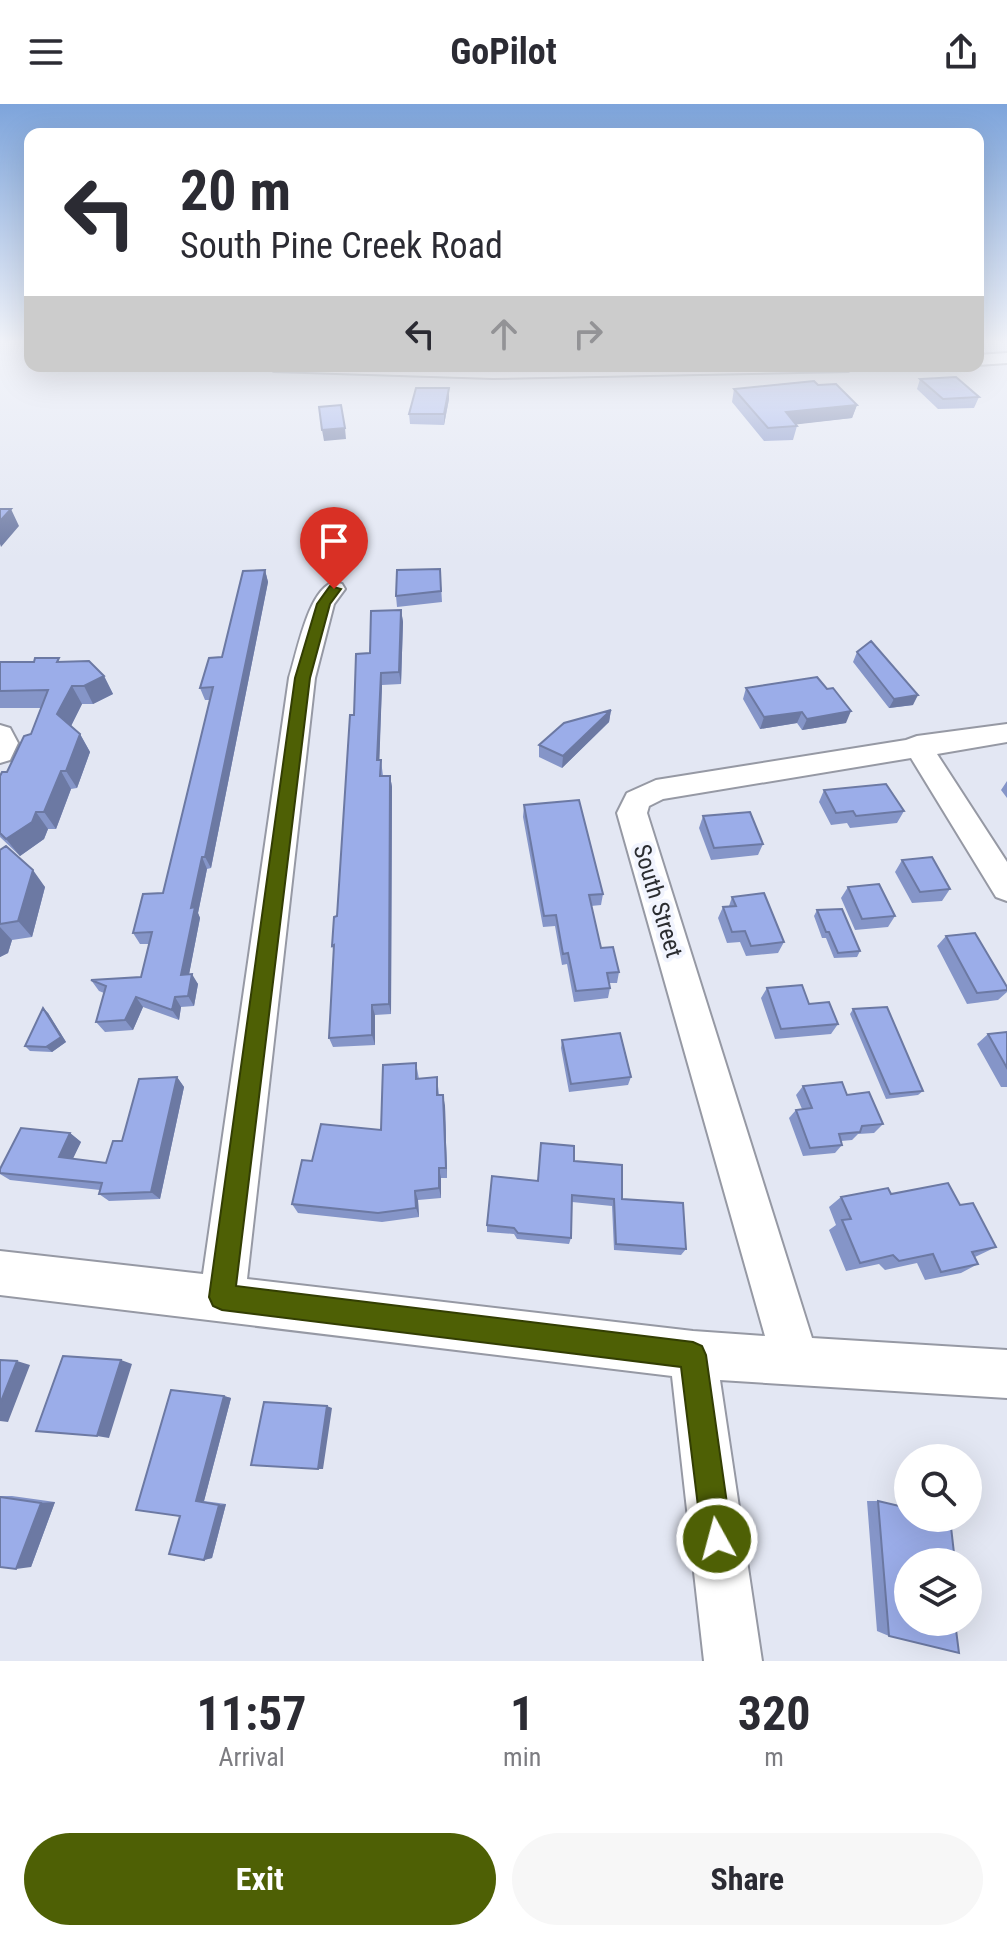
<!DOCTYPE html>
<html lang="en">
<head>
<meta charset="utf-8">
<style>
	body { margin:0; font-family:"Roboto Condensed",sans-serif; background:#f7f7f7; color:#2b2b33; height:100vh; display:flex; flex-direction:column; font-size:30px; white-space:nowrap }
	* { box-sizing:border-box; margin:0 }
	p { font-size:26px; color:#7c7c81 }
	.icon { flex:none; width:44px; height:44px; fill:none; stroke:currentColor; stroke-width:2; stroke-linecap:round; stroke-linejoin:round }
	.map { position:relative; height:1557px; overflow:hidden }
	.details { display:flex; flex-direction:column; background:#fff; flex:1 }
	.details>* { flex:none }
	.guide { position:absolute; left:24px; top:24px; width:960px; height:244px; border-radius:16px; box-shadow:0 8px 32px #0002; background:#fff; color:#2b2b33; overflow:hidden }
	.tools { position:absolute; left:894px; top:1340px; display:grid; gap:16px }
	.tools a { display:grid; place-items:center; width:88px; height:88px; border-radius:50%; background:#fff; box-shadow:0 8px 32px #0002; font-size:40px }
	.pin { position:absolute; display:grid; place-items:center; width:68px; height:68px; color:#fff; margin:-82px -34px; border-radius:50% 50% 50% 0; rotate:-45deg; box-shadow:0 0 8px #0007 }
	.pin .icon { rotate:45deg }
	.me { position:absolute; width:88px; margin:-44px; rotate:353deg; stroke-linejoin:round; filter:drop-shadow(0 0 6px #0008) }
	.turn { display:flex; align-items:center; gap:28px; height:168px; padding:0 24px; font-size:36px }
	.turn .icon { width:104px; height:104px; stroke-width:2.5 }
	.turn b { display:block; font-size:56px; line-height:68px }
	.lanes { display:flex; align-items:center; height:76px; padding:0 24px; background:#0003; justify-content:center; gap:40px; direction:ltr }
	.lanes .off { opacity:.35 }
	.eta { display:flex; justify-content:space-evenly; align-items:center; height:136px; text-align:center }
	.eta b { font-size:48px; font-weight:700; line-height:56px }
	.primary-button { display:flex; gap:16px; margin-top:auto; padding:16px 24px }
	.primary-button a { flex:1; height:92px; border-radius:48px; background:#4e6005; color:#fff; font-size:32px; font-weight:700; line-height:92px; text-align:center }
	.primary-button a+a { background:#f7f7f7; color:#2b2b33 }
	header { display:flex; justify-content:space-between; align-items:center; height:104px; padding:0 24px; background:#fff; font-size:36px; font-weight:700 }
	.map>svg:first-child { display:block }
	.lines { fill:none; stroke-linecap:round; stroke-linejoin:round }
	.minor-casing { stroke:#9699a4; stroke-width:4 }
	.minor { fill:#fff; fill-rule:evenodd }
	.wall { fill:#8595c8 }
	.shaded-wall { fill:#6c79a3 }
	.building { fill:#9bade9; stroke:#6c79a3; stroke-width:2 }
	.route { fill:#4e6005; stroke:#333e03; stroke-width:2 }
	.labels { text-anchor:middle; stroke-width:8; stroke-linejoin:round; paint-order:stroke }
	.street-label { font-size:24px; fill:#2b2d31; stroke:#f1f4fe }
</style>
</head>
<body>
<header><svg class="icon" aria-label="menu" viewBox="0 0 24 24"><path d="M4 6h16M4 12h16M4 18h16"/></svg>GoPilot<svg class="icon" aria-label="share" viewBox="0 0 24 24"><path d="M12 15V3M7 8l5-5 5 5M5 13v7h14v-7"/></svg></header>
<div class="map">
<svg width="1007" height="1557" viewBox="0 0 1007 1557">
	<rect width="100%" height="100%" fill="#e3e7f3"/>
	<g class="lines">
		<defs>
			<path id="minor" d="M1007,249v10l-29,2v-10z
				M266,262h590l-8,5 -355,7 -219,-7z
				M334,478l8,2 3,5 -11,15 -19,74 -68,601 446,52 72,5 -148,-523 10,-20 29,-13 250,-40 11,-4 90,-12v18l-70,12 70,108v39l-11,-4 -85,-139 -248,41 -14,7 -2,7 165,525 195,12v48l-287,-18 42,281h-58l-32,-285 -672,-81v-44l203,23 86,-596c8,-24 19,-89 45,-96z
				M0,621l10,3 8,15 -8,17 -10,3z"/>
		</defs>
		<use href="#minor" class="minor-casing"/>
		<use href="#minor" class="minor"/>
	</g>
	<path class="wall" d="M920,275l59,18 -5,11 -36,1 -21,-20z
		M818,281l39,20 -5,13 -57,6 2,2 -4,14 -29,1 -32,-39 2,-13z
		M449,295l-5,26 -34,-1 -1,-10z
		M440,465l2,33 -45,5 -1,-11z
		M265,466l3,12 -57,286 -4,1 -9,44 2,5 -11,56 9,10 -4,22 -13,1 -2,13 -36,-13 -10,23 -28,2 -9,-10 8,-29 -5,-2 -8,-11 50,-3 8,-33h-9l-7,-11 30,-40 47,-193h-5l-5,-12 22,-31z
		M401,506l2,12 -2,62 -19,1 -3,75h2l2,16h7l2,11 -1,227 -16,1v30l-42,2 -4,-9 5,-86 -2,-6 5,-30 33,-263z
		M857,548l56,53 -24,3 -36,-46z
		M0,558h61l43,14 9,18 -20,10h-11l-11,22 9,8 10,18 -13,36 -6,1 -15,40h-8l-4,10 -24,17 -20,-19v-61l7,-4 24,-38 10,-26h-41z
		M746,584l100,35 -44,7 -5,-7 -37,6 -17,-30z
		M611,606l-2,12 -47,46 -23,-11v-12z
		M1007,677v17l-6,-8z
		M824,686l80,21 -7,12 -47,5 -3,-5 -16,2 -12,-23z
		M524,701l79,89 -2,11 -10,1 10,42 18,24 -2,11h-8l1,5 -2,10 -34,4 -7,-38 -5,1 -7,-39 -12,1 -20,-110z
		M703,712l60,28 -5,11 -47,5 -12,-32z
		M0,746l45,37 -13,50 -20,3 -4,13 -8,4z
		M902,756l48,29 -8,12 -30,2 -17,-31z
		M848,783l47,29 -7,11 -33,3 -14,-32z
		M732,793l52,45 -6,11 -32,3 -6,-14 -13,1 -9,-25 5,-11 6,-1z
		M817,806l43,41 -3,6 -23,1 -8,-20h-4l-8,-22z
		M946,832l61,51v5l-9,8 -31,4 -30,-58z
		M767,884l42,16 29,20 -7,10 -56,5 -14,-41z
		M43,904l5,5 18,29 -14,10 -22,-1 -5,-5z
		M853,905l70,82 -5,4 -32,4 -36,-85z
		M1007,928v55h-6l-24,-43 11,-10z
		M562,936l69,37 -3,8 -59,7 -8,-44z
		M416,959l3,16 18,-2 2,18 6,11 2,72h-6v20l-23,2 1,17 -37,5 -84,-9 -6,-9 20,-43 69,-31z
		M177,973l7,10 -24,112 -51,2 -10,-7 1,-4 -90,-10 -10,-6v-5l70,-36 11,9 -9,17 34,4 16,-22z
		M803,982l44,9 36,29 -9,9 -16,1 -6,6 -11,1 1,4 -7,8 -32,3 -14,-38 7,-8 6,-1 -6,-14z
		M574,1057l112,88 -5,6 -67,-5 -2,-44 -40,-4 -1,36 -2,6 -52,-5 -3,-5 -27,-2v-7z
		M891,1090l69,11 36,42 -21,10 3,7 -17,9 -36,7 -8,-17 -32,7 -6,-6 -33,7 -17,-41 7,-5 -7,-18 12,-10z
		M224,1292l7,2 -27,103 22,3 -14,54 -8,2 -35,-6z
		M0,1392h12l43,6 -24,65h-31z
		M867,1397h11l11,135 -12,-5z"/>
	<path class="shaded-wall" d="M449,284v11l-5,26v-11z
		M857,301l-5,13 -69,8 3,-14z
		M345,324l1,11 -22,2 -2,-11z
		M11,405l8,17 -18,21 -1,-3v-23z
		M265,466l3,12 -57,286 -6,-11z
		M401,506l2,12 -2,62 -2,-12z
		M381,569l1,12 -3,87 -2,-12z
		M104,572l9,18 -20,10 -9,-18z
		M72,582l10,18 -14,28 -11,-18z
		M918,591l-5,10 -24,3 5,-9z
		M611,606l-2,12 -47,46 1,-12z
		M851,607l-5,12 -44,7 5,-11z
		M802,608l-5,11 -37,6 4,-12z
		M80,630l10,18 -13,36 -11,-17z
		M61,667l10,18 -15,40 -12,-17z
		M390,672l2,11 -1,227 -2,-10z
		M36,708l12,17 -4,10 -24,17 -14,-17z
		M202,753l5,12 -9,44 2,5 -13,67 -6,-10 10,-67z
		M33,766l12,17 -13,50 -14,-16z
		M0,823l12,13 -4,13 -8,4z
		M192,870l6,10 -4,22 -6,-10z
		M136,893l7,10 -10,23 -8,-10z
		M175,893l6,10 -2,13 -7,-10z
		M372,901l3,10v30l-3,-10z
		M43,904l5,5 18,29 -14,10 -6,-5z
		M177,973l7,10 -24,112 -9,-7z
		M443,991l2,11 2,72 -1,-10z
		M70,1029l11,9 -11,23 -11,-8z
		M439,1064l2,10v20l-2,-10z
		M415,1087l3,9 1,17 -3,-9z
		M121,1256l11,4 -23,74 -12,-2z
		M17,1257l13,4 -22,57 -8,-1v-17z
		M224,1292l7,2 -27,103h-8z
		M327,1302l5,2 -9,61h-5z
		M55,1398l-24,65 -15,2 25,-66z
		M226,1400l-14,54 -8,2 15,-55z"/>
	<path class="building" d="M956,273l23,20 -36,2 -23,-20z
		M814,277l4,4 18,-1 21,21 -71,7 11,14 -29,2 -34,-39z
		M416,284h33l-5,26h-35z
		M341,301l4,23 -23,2 -3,-23z
		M0,405h11l-11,12z
		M440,465l1,22 -45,5 1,-26z
		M265,466l-60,287h-3l-11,51 4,-1 -14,68 11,-1 -4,22 -13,1 -3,13 -36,-13 -11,23 -29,2 10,-36 -15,-6 50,-3 11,-45 -19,1 10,-39 20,-1 50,-206 -13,1 9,-30 13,-1 21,-86z
		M401,506l-2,62 -18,1 -4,87h4l-1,16h10l-1,228 -17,1v30l-43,3 5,-93 -2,1 2,-29 3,-1 13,-201h4l2,-61 14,-1 1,-42z
		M871,537l47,54 -24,4 -37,-47z
		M35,554h24l-2,4 32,-1 15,15 -20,10h-12l-15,28 23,20 -14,37h-5l-17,41h-8l-4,10 -26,17 -6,-6v-57l2,-4h5l17,-36 7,-2 17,-44 -48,1v-29h34z
		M817,573l10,12 6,-1 18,23 -44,8 -5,-7 -38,5 -18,-29z
		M611,606l-48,46 -24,-11 25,-22z
		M886,680l18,27 -48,5 -3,-5 -17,2 -12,-23z
		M579,696l24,94 -14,1 12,53 12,-1 6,25 -12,1 3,15 -34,3 -8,-38 -5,1 -7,-39 -12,1 -20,-111z
		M750,708l13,32 -49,4 -11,-32z
		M6,742l27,24 -15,51 -18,3v-74z
		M932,753l18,32 -30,3 -18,-32z
		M879,780l16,32 -33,3 -14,-32z
		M764,789l20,49 -33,4 -6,-15 -13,1 -9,-25 13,-1 -4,-9z
		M842,805l18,42 -22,2 -9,-21h-3l-9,-22z
		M975,829l32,54v3l-30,3 -31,-57z
		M802,881l7,19 20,-2 9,22 -57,5 -14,-41z
		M887,903l36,84 -33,3 -37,-85z
		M43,904l18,29 -15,10 -21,-1z
		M1007,928v36l-19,-34z
		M620,929l11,44 -60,7 -9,-44z
		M416,959v16l21,-2v18h6l3,73h-7v20l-24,3 1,17 -38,5 -86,-9 10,-44 10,1 9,-37 60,6 2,-65z
		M177,973l-26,115 -52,2 3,-11 -102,-10v-4l21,-41 49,5 -11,24 47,6 7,-22h9l17,-62z
		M842,978l5,13 22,-3 14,32 -21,2 -2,6 -21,2 3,11 -32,3 -14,-38 16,-2 -9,-22z
		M541,1039l33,3v15l48,4v34l61,4 3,46 -70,-5 -2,-45 -42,-4 -1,43 -53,-5 -4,-5 -27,-3 5,-49 46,5z
		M948,1079l12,22 13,-2 23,44 -24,5 6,12 -37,8 -8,-18 -34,7 -6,-6 -33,8 -18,-43 9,-1 -10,-22 47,-9 3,6z
		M63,1252l58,4 -24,76 -61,-5z
		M0,1256l17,1 -17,43z
		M171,1286l53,6 -28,105 23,4 -15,55 -35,-6 11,-38 -44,-6z
		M264,1298l63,4 -9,63 -67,-4z
		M0,1393l41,6 -25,66 -16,-2z
		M878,1397l30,7v10h35l8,9 4,35h-47v60h47l4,31 -70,-17z"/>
	<linearGradient id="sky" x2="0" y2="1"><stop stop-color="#7da4db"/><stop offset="0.52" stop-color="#f2f4fa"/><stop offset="1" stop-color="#f2f4fa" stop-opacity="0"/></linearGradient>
	<rect width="1007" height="456" fill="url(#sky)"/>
	<path class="route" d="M330,482l11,3 -11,15 -20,74 -74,608 457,56 9,4 4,9 26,184 -4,10 -11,5 -11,-5 -4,-10 -21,-172 -459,-57 -9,-4 -4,-9 86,-619 22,-74z"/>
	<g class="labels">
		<g class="street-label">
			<text transform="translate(658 797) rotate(73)" y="8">South Street</text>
		</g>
	</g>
</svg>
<div class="tools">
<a><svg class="icon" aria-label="search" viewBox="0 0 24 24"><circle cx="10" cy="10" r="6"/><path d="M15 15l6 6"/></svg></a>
<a><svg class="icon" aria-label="layers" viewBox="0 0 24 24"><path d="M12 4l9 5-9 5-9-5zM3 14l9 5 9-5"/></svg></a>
</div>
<div class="pin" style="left:334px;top:485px;background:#d93025"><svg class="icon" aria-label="arrive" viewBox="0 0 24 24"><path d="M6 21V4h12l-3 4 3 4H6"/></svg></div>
<svg class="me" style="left:717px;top:1435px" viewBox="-20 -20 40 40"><circle r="17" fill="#4e6005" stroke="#fff" stroke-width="3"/><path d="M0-11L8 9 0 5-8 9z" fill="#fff"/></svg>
<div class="guide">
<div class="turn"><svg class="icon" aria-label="left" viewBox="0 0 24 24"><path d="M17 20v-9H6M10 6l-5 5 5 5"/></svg><div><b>20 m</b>South Pine Creek Road</div></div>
<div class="lanes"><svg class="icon" aria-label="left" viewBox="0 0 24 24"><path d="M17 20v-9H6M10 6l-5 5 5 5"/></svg><svg class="icon off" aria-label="ahead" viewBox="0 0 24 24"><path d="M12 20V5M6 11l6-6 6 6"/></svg><svg class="icon off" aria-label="right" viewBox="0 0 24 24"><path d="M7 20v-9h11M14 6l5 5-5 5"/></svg></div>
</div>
</div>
<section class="details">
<div class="eta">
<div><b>11:57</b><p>Arrival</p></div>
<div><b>1</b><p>min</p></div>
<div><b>320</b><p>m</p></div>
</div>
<div class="primary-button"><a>Exit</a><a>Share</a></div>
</section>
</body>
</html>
